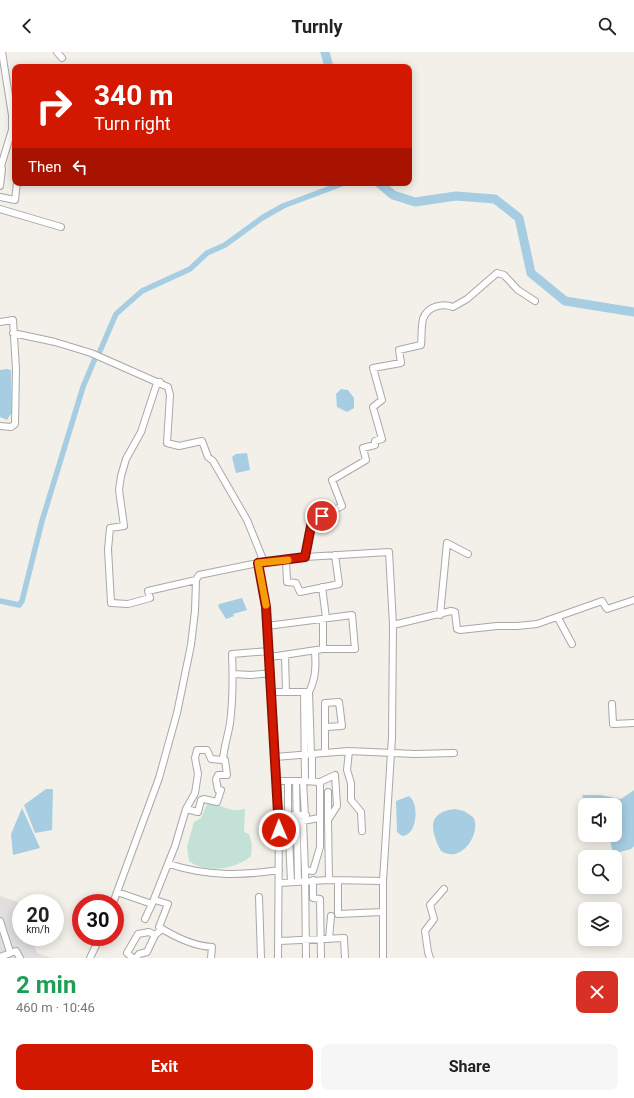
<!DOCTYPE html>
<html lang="en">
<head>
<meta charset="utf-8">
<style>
	body { margin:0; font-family:Roboto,sans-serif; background:#f6f6f6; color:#222; height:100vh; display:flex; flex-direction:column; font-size:15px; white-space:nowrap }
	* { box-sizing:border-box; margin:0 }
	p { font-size:13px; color:#767676 }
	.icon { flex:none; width:22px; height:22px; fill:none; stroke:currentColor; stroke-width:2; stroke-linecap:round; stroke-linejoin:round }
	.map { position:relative; height:906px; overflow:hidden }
	.side { display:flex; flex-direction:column; background:#fff; flex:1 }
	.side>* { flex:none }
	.hud { position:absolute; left:12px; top:12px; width:400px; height:122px; border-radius:8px; box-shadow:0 2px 10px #0003; background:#d31800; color:#fff; overflow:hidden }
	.fabs { position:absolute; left:578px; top:746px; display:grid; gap:8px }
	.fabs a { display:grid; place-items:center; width:44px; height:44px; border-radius:8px; background:#fff; box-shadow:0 2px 10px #0003; font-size:20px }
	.speed { position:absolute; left:12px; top:842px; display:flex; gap:8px; font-size:20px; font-weight:700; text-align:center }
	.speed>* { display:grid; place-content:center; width:52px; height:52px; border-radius:50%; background:#fff; box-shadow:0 2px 10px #0003; line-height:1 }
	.speed small { font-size:10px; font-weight:400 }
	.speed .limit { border:6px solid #d22; background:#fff; color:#111 }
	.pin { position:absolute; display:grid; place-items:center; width:34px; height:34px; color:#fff; margin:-17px; border:2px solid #fff; border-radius:50%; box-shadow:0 1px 4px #0007 }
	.me { position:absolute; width:44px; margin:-22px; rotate:359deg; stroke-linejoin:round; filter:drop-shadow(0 0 3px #0008) }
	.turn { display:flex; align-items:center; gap:14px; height:84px; padding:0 16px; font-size:18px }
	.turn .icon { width:52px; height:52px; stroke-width:2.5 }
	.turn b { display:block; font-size:28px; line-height:34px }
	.then { display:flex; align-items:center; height:38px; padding:0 16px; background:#0003; gap:8px; font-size:15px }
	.round { display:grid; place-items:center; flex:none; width:42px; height:42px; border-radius:8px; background:#f6f6f6 }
	.headline { display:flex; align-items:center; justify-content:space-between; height:68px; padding:0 16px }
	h1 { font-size:24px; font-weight:700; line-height:30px; color:#1e9e55 }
	.action { display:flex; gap:8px; margin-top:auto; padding:8px 16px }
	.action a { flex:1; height:46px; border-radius:8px; background:#d31800; color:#fff; font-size:16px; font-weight:700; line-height:46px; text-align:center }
	.action a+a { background:#f6f6f6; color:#222 }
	header { display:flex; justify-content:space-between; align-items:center; height:52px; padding:0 16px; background:#fff; font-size:18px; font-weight:700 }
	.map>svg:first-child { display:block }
	.residential { fill:#e0dfde }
	.wetland { fill:#c4e1d7 }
	.water { fill:#a6cde1 }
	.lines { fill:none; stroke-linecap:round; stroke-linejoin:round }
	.canal { stroke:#a6cde1; stroke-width:5.5 }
	.river { stroke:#a6cde1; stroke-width:9 }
	.street-casing { stroke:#a8a8a8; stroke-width:8 }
	.street { stroke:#fff; stroke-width:6 }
	.route-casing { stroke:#891000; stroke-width:10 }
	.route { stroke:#d31800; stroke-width:7 }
	.slow { stroke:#f59e0b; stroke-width:7 }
</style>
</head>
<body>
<header><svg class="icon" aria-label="back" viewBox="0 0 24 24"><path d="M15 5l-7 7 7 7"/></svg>Turnly<svg class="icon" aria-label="search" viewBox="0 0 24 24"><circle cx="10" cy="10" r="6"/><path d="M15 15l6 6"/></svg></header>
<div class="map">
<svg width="634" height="906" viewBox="0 0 634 906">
	<rect width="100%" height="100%" fill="#f2f0e8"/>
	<path class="residential" d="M0,844l18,6 3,8v27h10l6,16 15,5h-52z"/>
	<path class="wetland" d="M215,751c10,5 18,9 30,6l-1,23 5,2 3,11 -1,11c-14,13 -46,18 -62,5l-2,-14 7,-25 7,-4 6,-14z"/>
	<path class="water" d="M7,317l4,1 1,42 -5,8 -7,-3v-47z
		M341,337l7,1 6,8v10l-7,4 -10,-5 -1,-13z
		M247,401l3,17 -14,3 -4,-16 4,-3z
		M242,546l5,12 -14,4 1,2 -8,3 -8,-13 1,-2z
		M46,737h7l-1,41 -17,3 -11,-28z
		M634,738v56l-3,3 -18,5 -4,-19h6v-30l-30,-2 -3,-8h18l21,4z
		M409,744c11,8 8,40 -7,40l-5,-4 -1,-31z
		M22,756l18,40 -27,7 -2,-21z
		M455,757l9,2 9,6c9,13 -10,48 -32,34 -11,-21 -14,-39 14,-42z"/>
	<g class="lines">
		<path class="canal" d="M100,299l16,-37 26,-23 48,-22 17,-16 18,-8 37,-27 21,-12 61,-23
			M0,549l19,4 3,-4 20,-80 41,-134 13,-31"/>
		<path class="river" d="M325,0l4,15
			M379,131l14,12 22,7 41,-6 39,3 24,19 12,55 34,28 69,11"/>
		<defs>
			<path id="street" d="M57,0l5,6
				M0,134l2,-17 -1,-3 11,-36v-15l-10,-63
				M0,145l15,3 2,-17
				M0,157l61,18
				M0,270l13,-2 3,49 -1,55 -4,3 -11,-1
				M13,281l42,9 36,11 77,34 2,8 -3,48 12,3 23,-5 6,16 5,4 34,59 15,37 -4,6 -59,12 -3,5 -1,31 -4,34 -14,68 -18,65 -46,125
				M160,330l-4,4 -15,46 -15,27 -5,17 -2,14 5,36 -14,2 -2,21 3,54 17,1 22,-6 -2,-7 48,-11
				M305,505l7,-36 30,-15 -10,-26 34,-20 -3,-12 12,-3v-4l7,-2 -9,-32 9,-7 -9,-32 28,-5 -2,-13 22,-5c1,-9 0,-18 2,-26 4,-13 20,-16 30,-12l14,-8 30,-26 7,2 14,15 17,11
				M286,508l1,22 9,1 4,9 39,-8 -4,-29
				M322,535l4,31
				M440,563l7,-72 21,11
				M558,566l14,26
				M393,573l58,-14 4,1 2,17 3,1 37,-4h20l20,-2 65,-23 5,8 27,-9
				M267,574l85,-11 3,34h-32v-30
				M285,603l1,37
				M270,605l53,-8
				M233,622l18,1 20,-2
				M272,640h37l2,62
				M304,640l1,89
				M309,640c7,-14 7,-26 6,-41
				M612,652l1,20 21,-1
				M349,699l-2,19 4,13v17l10,12 1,19
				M325,701v-50l14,-1 3,24 -16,1
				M312,702v27
				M275,705l74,-6 66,3 39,-1
				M277,729h26l2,36
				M288,729v34
				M296,729l2,100
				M320,730l15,-7 2,31 -9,14 1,60
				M186,757l12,3 3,-12 3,-1 13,3 4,-12h-3l-2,-11 2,-4h9l-2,-15h-2c1,-14 5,-24 7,-37 3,-23 3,-46 2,-69l37,-3
				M328,768v-28
				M303,769l16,-3
				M298,770l5,-1 2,49 8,1 7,-24v-65l-17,-1
				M169,812c37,12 72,12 110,6
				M305,818l1,88
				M313,828v18l7,1 1,59
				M338,828v34l44,-2
				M291,830l-3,-67h18
				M279,831l50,-3 54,1
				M117,840l35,12 23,-58 11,-37 9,-16 3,-19 -3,-16 2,-8h10l4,9 12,1
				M259,845l2,61
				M155,848l13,4 -9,23c16,10 34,19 53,20l-1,11
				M145,867l7,-15
				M0,869l10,31
				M329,887l2,-23
				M279,889l65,-3 1,20
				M0,905l16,-6 4,7
				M90,906l10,-21
				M133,906l-6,-5 11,-19 11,-2 6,3 7,-6
				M136,906l3,-4 8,-2 8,-17
				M278,906l1,-142 -13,-209 -8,-44 47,-6 84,-5 4,73 -1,112 -9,144v77
				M430,906l-2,-6 -3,-21 9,-12 -4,-14 14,-16"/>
		</defs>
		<use href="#street" class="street-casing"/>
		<use href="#street" class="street"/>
	</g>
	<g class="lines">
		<defs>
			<path id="route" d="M279,778l-13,-223 -8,-44 47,-6 7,-36 10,-5"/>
		</defs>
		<use href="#route" class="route-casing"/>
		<use href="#route" class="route"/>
		<path class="slow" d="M266,553l-8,-42 30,-3"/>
	</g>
</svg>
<div class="fabs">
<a><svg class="icon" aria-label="sound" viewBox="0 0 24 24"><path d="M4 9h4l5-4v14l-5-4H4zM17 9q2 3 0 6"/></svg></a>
<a><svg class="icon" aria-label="search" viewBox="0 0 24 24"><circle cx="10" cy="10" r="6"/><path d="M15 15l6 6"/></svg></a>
<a><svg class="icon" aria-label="layers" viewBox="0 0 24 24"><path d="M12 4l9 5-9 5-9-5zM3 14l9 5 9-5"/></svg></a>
</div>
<div class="speed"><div>20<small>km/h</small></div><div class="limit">30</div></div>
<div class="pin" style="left:322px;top:464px;background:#d93025"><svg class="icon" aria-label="arrive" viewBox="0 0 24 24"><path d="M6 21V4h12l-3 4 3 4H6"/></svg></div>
<svg class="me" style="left:279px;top:778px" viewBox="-20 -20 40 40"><circle r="17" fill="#d31800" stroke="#fff" stroke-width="3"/><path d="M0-11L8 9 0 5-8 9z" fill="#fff"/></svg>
<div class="hud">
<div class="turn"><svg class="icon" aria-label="right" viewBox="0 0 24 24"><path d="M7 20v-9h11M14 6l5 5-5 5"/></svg><div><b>340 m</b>Turn right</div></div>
<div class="then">Then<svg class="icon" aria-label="left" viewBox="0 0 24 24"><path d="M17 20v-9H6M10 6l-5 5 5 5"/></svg></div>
</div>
</div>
<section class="side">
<div class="headline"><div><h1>2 min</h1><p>460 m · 10:46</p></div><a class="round" style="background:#d93025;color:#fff"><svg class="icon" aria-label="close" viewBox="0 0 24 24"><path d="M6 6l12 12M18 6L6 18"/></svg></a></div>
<div class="action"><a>Exit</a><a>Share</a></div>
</section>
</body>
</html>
